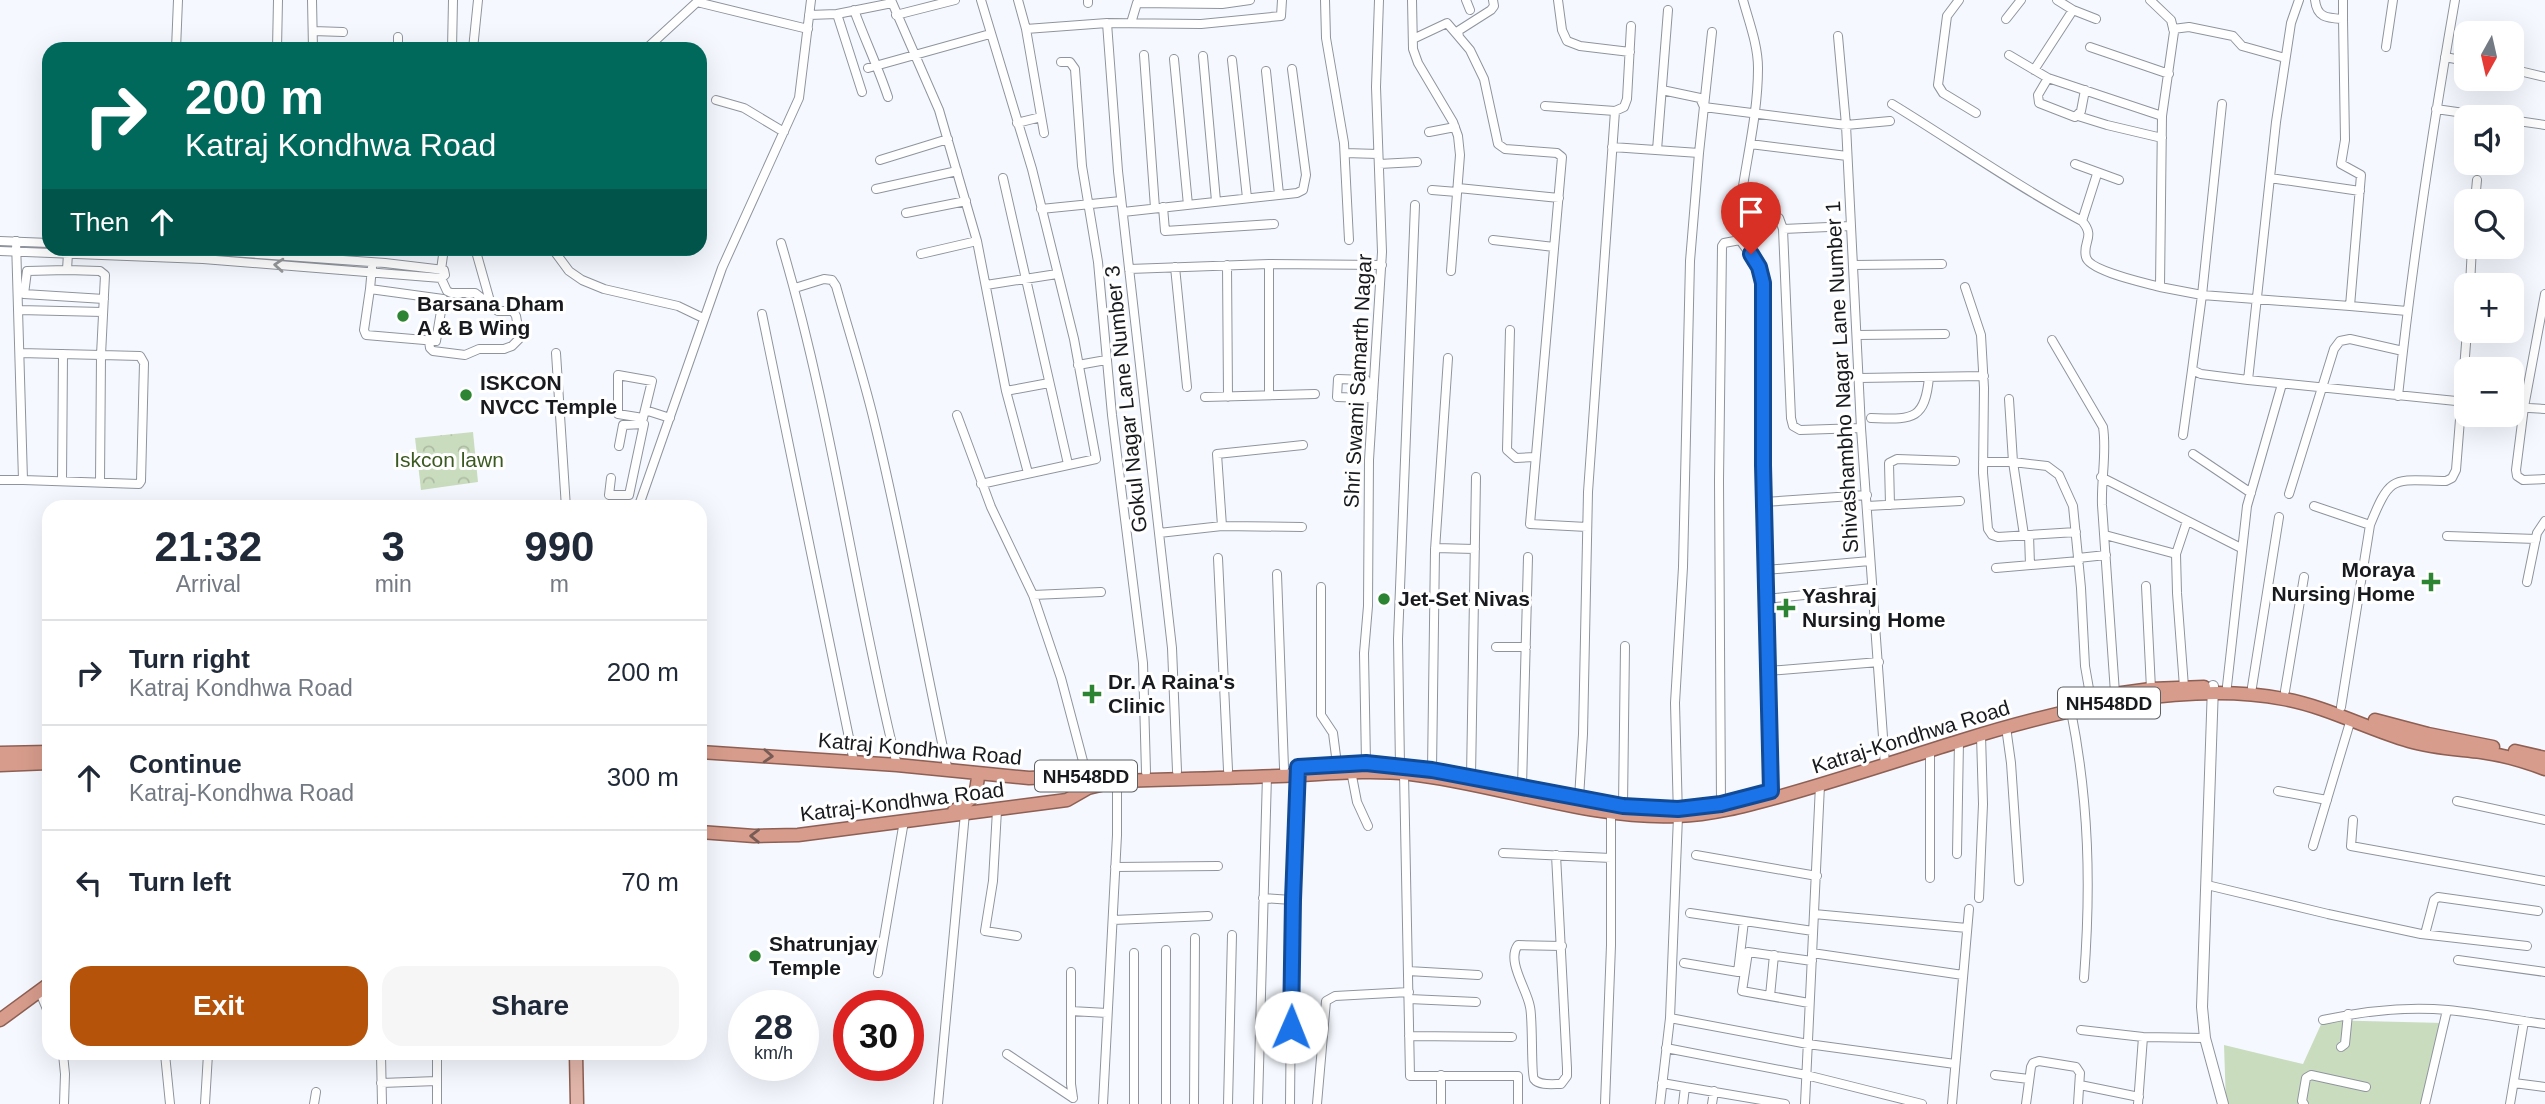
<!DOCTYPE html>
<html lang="en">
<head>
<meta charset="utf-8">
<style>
	body { margin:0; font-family:Helvetica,sans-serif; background:#f6f6f7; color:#1f2937; height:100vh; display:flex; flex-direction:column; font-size:26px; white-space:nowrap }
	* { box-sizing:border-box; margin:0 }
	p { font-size:23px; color:#747a83 }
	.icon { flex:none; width:38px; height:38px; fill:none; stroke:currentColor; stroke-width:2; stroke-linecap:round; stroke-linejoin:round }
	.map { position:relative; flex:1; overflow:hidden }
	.side { position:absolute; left:42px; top:500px; width:665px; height:560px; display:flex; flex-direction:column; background:#fff; border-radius:21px; box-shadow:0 7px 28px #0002 }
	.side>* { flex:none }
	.hud { position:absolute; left:42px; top:42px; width:665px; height:214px; border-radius:21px; box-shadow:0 7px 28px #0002; background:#00695c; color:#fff; overflow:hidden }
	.needle { width:46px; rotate:188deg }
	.tools { position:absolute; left:2454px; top:21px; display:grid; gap:14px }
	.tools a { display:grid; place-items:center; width:70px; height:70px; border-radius:14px; background:#fff; box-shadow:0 7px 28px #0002; font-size:35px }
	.speed { position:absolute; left:728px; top:990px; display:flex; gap:14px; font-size:35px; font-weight:700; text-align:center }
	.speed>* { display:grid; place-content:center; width:91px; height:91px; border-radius:50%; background:#fff; box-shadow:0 7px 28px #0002; line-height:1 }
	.speed small { font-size:18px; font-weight:400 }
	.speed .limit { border:10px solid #d22; background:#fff; color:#111 }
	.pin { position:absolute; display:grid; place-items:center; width:60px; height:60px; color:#fff; margin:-72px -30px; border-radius:50% 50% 50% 0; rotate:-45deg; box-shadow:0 0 7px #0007 }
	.pin .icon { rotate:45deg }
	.me { position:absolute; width:77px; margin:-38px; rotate:1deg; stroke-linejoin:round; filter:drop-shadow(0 0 5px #0008) }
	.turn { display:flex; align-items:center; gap:24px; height:147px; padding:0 28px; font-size:32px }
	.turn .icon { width:91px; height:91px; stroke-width:2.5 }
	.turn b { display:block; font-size:49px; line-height:60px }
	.then { display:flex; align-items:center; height:66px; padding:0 28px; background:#0003; gap:14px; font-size:26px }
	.eta { display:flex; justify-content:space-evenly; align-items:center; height:119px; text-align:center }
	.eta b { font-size:42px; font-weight:700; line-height:49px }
	.button { display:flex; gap:14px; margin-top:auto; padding:14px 28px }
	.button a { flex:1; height:80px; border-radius:21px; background:#b45309; color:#fff; font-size:28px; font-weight:700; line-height:80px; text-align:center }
	.button a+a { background:#f6f6f7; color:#1f2937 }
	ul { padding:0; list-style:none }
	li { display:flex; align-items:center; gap:21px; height:105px; padding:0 28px; border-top:2px solid #e0e1e3 }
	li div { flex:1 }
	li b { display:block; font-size:26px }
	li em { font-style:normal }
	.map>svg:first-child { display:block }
	.grass { fill:#cadcbe }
	.park { fill:url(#park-crowns) }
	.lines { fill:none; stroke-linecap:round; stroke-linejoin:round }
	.minor-casing { stroke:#8f949e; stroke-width:10 }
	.tertiary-casing { stroke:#8f949e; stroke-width:12 }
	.primary-casing { stroke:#8e5f53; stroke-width:15 }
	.trunk-casing { stroke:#8e5f53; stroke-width:15 }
	.minor { stroke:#fff; stroke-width:8 }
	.tertiary { stroke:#fff; stroke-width:10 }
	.primary { stroke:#e1b5a9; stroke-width:12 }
	.trunk { stroke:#d79c8c; stroke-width:12 }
	.oneway { stroke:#979899 }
	.oneway2 { stroke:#785b54 }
	.route-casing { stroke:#114b97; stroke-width:18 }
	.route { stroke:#1a73e8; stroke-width:12 }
	.poi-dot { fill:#2d8534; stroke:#fff; stroke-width:2.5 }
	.labels { text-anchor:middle; stroke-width:6; stroke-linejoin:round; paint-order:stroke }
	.shield { fill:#fff; stroke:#5d5f61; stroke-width:2 }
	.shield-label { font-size:19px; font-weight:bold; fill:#181a1d }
	.poi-label { font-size:21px; font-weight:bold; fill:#181a1d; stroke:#fff; text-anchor:start }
	.street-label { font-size:21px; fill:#181a1d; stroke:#fff }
	.park-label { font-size:21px; fill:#3b5921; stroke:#fff }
</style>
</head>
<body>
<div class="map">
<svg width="2545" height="1104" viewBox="0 0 2545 1104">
	<defs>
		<pattern id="park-crowns" width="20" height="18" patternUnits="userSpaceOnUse" patternTransform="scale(1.75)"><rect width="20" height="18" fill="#cadcbe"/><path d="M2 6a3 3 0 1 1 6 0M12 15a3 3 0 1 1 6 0" fill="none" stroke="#adbca3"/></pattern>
	</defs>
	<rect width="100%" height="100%" fill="#f5f9ff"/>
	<path class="grass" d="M2323,1020l121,3 -22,81h-196l-2,-59 79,19z"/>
	<path class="park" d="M473,432l5,50 -57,8 -6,-52z"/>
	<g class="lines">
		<defs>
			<path id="minor" d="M312,0l1,49
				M891,0l48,110 38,131 29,150 22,82
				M981,0l51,169 42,170 22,120 -115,25
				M1018,0l8,29 81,-6 94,1 80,-8 1,-16
				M1088,0v3
				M1325,0l1,38 18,105 5,97
				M1412,0l1,49 5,14 35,59 5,14 2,19 -9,116
				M1466,0l4,10
				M1493,0l1,6 -3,4 -33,21 1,6 11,13 14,29 14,65 7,5 52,4 5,4 -32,367 57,3
				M1558,0l4,30 5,11 13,5 50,6
				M1743,0c6,22 15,45 15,68 0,52 -15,103 -20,155l2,17 19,27 4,16v182l8,326
				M1959,0l-12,16 -9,69 5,8 33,20
				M2057,0l16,10 23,9
				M2150,0l21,20 3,12 -12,84 -2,171 42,8 -10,75 9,4 47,6 218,22
				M2315,0c2,18 12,18 28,19l2,121 -4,24 20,11 -11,131 57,5
				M2343,0v19
				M854,10c11,30 24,57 34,87
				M837,14l55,-11
				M809,15l28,-1 25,78
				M896,15l59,-15
				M2006,19l15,-19
				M1107,23l11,148 54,477 5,123
				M1131,23l6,-20 85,1 28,-4
				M1026,29l18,104
				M2173,29l16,-2 44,9 9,10 43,12
				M313,31l30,1
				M1838,36l8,89 15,303 24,337
				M398,37v12
				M1413,39l34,-16 12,14
				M2090,47l79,27
				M2386,47l7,-47
				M176,49l2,-49
				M277,49l1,-49
				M452,49l1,-49
				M473,49l5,-49
				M646,49l51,-47 111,27
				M1144,55l11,153
				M2009,55l39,23 114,38
				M1203,56l13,145
				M2445,57l21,4
				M1174,59l14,146
				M1232,60l15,138
				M1061,62h9l5,7 7,97 16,96 14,153 31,248 3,109
				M868,68l122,-34
				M2511,69l34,8
				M2034,70l39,-60
				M1266,71l13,123
				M2048,78l-10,17 1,8 36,14 6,-6 4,-21
				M1662,90l38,8 4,9 142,18 44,-4
				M716,100l28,8 40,24
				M1892,104c64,39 124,82 190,117 14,16 0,21 4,36 3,14 60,26 74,30
				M2222,104l-20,191 148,11
				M1545,106l70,5 9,-4 3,-8 4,-73
				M2436,109l56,8
				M2078,116l29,9 55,13
				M2511,120l34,5
				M1017,123l24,-6
				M1429,132l26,-5
				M1750,144l97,12
				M1612,147l87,6 -9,108 -7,306 -8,136 3,113 -8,202 -10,86
				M1657,150l11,-140
				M1345,153l33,1
				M1699,153l13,-121
				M880,160l68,-21
				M1379,164l38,-2
				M2075,164l44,16
				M1003,178l65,286
				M2270,178l90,13
				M1458,188l101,10
				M876,189l81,-18
				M1432,190l25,2
				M2475,201l2,-21
				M1163,207l2,24 109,-7
				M1041,209l80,-8
				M1123,212l174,-19 6,-3 3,-15 -14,-106
				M906,213l60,-12
				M1779,218l4,11 8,189 2,8 7,4 61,-2
				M2082,221l15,-47
				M1783,229l68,-3
				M1493,240l61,7
				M0,241l49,2
				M781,243c51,171 73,349 116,522
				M475,248l15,53
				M552,248l17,23 13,9 22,9 74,17 25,12
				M0,251l203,8 238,19 4,-3 -1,-5 -59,-7 -211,-15
				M921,254l56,-13
				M1227,265l1,132
				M1853,265l89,-1
				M1175,267l12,120
				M1129,269l140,-5 113,1
				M67,270l-40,1 -3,23 80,5
				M441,270l3,-22
				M986,285l71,-11
				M2470,285l2,-38
				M1965,287l16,48 3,53 -1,85 5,56 4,6 6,2 78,-5
				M795,288l29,-9 8,1 4,6c13,46 28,92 39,139 28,115 48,231 73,346
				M370,289l-6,41 2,5 70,6 7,-42 -73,-10 2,-22
				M2545,294l-21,113 -8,63 1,6 6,4 22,-1
				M19,310l84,2
				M762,314l92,448
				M1510,330l-3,120 9,8 19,-1
				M1857,335l88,-1
				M2052,340l51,87c4,25 -2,52 -1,78l13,188
				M429,341l1,7 3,3 32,4 14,-6h25l8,-3 8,-8 -4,-22 -3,-5h-15l-23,-18h-24l-4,-2 -6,-13
				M20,353l81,2 4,-80 -5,-4 -33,-1 1,-17
				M556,353l10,155
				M1078,365l28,-5
				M618,375l34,6 -9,37 -25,-4z
				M1859,378l125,-2
				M2248,380l28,-258 15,-99 8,-23
				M1006,391l43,-8
				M1269,395v-131
				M2398,396c14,-133 34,-264 57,-396
				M1205,397l110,-3
				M1365,398l1,-18 -28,-1 -1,18 28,1 8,1
				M2009,399l4,63 11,73
				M2511,407l34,2
				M645,410l25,8
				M957,415l34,92 42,88 28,83 27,102
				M1871,418c40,1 54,4 58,-41
				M2183,435l9,-65
				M2193,454l58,39
				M1983,462h30l34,4 12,9 14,31 8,82 4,78 7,40
				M2101,477l140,71
				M611,478l-2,17h20l15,-71 -21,1 -4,21
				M0,480h23l-7,-239
				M23,480l116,4 2,-3 3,-118 -4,-7 -39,-1 -1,127
				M62,481l1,-127
				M2289,494l45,-145 6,-8 10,-2 53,12
				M1764,502l103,-7
				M1890,505l-1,-42 8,-4 58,2
				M1867,506l93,-5
				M2314,506l56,19 -29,182
				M638,508l84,-240 77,-170 12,-98
				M2370,525c21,-52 23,-45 76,-44l6,-3 4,-8 11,-139
				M1222,526l-5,-72 86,-9
				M1159,533l63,-7 80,1
				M2029,535l1,30
				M2105,535l71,19 1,39 7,94
				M2447,536l89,3
				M1435,548l40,1
				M2176,554l11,-33
				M1218,558l10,212
				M2078,558l28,-3
				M1996,568l83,-7
				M1766,570l104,-9
				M1277,574l7,194
				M2527,582l10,-49 8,-12
				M2146,586l5,103
				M1321,587v128l12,18 4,31
				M1033,595l68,-3
				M1766,599l106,-11
				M1496,647h30
				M1768,671l111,-9
				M2227,686l20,-180 35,-122
				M2252,687l27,-170
				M2285,691l19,-114
				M2071,711c18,91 20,175 13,267
				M2006,727l5,36 8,118
				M1930,751v127
				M1366,763l-2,-110 4,-47 1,-146 13,-208 -6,-165 3,-87
				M1400,766l-2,-127 17,-434
				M1432,770l3,-220 13,-192
				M1351,771l6,31 11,24
				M1404,773l6,303h108v28
				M1471,777l5,-300
				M1522,787l6,-230
				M2278,791l49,9
				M1579,798l4,-64 5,-242 27,-381
				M2457,801l88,19
				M1721,804l-2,-323 3,-235 2,-3 16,-3
				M1623,806l2,-160
				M997,810l-4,71 -8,50 32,5
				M2353,820l-2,26 194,35
				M2313,846l38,-127
				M1503,853l108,5
				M1957,854l2,-113
				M1556,855l11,213v8l-6,8c-8,0 -22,2 -27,-5 -3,-5 -1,-59 -4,-72 -3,-18 -24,-46 -12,-62l44,1
				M1696,855l121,21
				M1115,867l103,-1
				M2207,885l121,29 93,20 106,12
				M1263,898l29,2
				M1979,898l4,-94 -2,-69
				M1690,913l123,18
				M1814,914l153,14
				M1113,920l95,-4
				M2425,934l9,-34 4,-3 100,14
				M1166,950v154
				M1134,953v151
				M1812,953l151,22
				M2458,960l87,12
				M1684,963l54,9 6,-51
				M1408,971l70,4
				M1071,972v112l2,14
				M878,973l26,-152
				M39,990l10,24
				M1770,996l4,-41
				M1409,999l67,3
				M1809,1003l-67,-12 6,-39 64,9
				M1071,1011l36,2
				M1670,1018l138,26 147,20
				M2323,1020c41,-9 83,-14 125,-10 32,3 65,10 97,14
				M2081,1030l62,7 62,1
				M1409,1036l103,1
				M2341,1047l4,-3 3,-30
				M1666,1048l140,27 116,29
				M63,1054l2,20 -1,30
				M165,1054l5,50
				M381,1054l1,50
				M1007,1054l66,44
				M1995,1075l34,4
				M381,1083l56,-2v-27
				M1662,1083l23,4
				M2514,1083l31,4
				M2080,1085l59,12
				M205,1104l3,-50
				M314,1104l2,-12
				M437,1104v-23
				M938,1104l27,-291
				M1103,1104l14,-269v-54
				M1194,1104l1,-166
				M1228,1104l4,-169
				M1258,1104l9,-329
				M1290,1104l2,-204 6,-133
				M1317,1104l9,-103 9,-5 74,-4
				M1441,1104v-29
				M1605,1104l6,-159v-134
				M1683,1104l2,-17 100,17
				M1712,1104l2,-13
				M1805,1104l15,-319
				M1952,1104l17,-195
				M2026,1104l5,-37 2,-4 6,-2 37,6 4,6 -2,31
				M2138,1104l5,-67
				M2304,1104l-2,-3 4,-23 5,-3 55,12
				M2425,1104l22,-94
				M2510,1104l14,-83"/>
			<path id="tertiary" d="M2213,686l-11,321 3,31 18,66"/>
			<path id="primary" d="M576,1054l1,50"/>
			<path id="trunk" d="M2100,696l51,-7 53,-2
				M2375,720l53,14 65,13
				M2515,751l30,7
				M700,752l197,13 132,13 93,-4
				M0,753l49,-1
				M0,765l49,-2
				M954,811c18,-12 23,-13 24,-37
				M700,832l54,4 44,-1 269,-35 21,-12 29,-7c61,-2 123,-3 183,-6 37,-2 73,-5 110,-1 88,10 180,46 267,42 35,-1 68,-10 101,-19 61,-17 121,-37 182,-56 95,-30 225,-61 324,-42 44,8 83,30 125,42 23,7 48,8 72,11 22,3 43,9 64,17
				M0,1020l49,-36"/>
		</defs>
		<use href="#minor" class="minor-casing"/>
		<use href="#tertiary" class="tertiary-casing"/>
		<use href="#primary" class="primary-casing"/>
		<use href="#trunk" class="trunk-casing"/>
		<use href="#minor" class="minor"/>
		<use href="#tertiary" class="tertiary"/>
		<use href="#primary" class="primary"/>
		<use href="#trunk" class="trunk"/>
	</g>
	<defs><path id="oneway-chevron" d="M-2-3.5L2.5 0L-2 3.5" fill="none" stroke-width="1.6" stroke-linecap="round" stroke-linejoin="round" transform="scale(1.75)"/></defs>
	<use class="oneway" href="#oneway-chevron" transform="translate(279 265) rotate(-176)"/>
	<g class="oneway2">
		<use href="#oneway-chevron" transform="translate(768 756) rotate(3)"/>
		<use href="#oneway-chevron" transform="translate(755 836) rotate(-179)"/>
	</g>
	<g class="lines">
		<defs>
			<path id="route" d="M1291,1027l2,-127 5,-133 68,-4 66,7 191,36 55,3 43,-5 50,-13 -8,-326v-182l-4,-16 -8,-13"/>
		</defs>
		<use href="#route" class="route-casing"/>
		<use href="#route" class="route"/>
	</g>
	<g class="poi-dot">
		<circle cx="403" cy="316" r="7"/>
		<circle cx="466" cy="395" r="7"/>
		<path d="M2427.5 571.5h7v7h7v7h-7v7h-7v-7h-7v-7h7z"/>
		<circle cx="1384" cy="599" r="7"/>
		<path d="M1782.5 597.5h7v7h7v7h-7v7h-7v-7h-7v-7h7z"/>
		<path d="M1088.5 683.5h7v7h7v7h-7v7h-7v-7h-7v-7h7z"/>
		<circle cx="755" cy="956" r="7"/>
	</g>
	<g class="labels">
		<g class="shield">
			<rect x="2058" y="687.5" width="102" height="31" rx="5"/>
			<rect x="1035" y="760.5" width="102" height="31" rx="5"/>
		</g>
		<g class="shield-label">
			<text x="2109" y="710">NH548DD</text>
			<text x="1086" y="783">NH548DD</text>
		</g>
		<g class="poi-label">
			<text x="417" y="311">Barsana Dham<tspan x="417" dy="24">A &amp; B Wing</tspan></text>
			<text x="480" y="390">ISKCON<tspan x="480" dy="24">NVCC Temple</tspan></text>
			<text x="2415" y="577" text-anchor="end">Moraya<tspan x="2415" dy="24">Nursing Home</tspan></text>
			<text x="1802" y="603">Yashraj<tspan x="1802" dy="24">Nursing Home</tspan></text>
			<text x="1398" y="606">Jet-Set Nivas</text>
			<text x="1108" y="689">Dr. A Raina's<tspan x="1108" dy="24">Clinic</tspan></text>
			<text x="769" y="951">Shatrunjay<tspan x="769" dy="24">Temple</tspan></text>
		</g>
		<g class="street-label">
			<text transform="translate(1842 377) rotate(-93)" y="7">Shivashambho Nagar Lane Number 1</text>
			<text transform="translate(1358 381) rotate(-87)" y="7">Shri Swami Samarth Nagar</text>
			<text transform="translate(1126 399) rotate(-96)" y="7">Gokul Nagar Lane Number 3</text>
			<text transform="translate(1911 737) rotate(-17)" y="7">Katraj-Kondhwa Road</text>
			<text transform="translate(920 749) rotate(5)" y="7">Katraj Kondhwa Road</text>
			<text transform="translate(902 802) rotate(-7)" y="7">Katraj-Kondhwa Road</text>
		</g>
		<g class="park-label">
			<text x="449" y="467">Iskcon lawn</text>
		</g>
	</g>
</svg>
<div class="tools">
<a><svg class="needle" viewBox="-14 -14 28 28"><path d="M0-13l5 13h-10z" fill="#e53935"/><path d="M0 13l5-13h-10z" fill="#747a83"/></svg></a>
<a><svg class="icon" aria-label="sound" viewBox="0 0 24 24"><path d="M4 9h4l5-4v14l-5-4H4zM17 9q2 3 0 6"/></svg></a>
<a><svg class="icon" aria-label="search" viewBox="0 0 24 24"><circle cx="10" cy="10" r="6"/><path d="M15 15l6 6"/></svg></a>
<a>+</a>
<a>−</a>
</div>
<div class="speed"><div>28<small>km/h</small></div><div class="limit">30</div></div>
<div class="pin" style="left:1751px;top:254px;background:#d93025"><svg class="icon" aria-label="arrive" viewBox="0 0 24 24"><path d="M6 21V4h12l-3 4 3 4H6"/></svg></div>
<svg class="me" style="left:1291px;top:1027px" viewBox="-20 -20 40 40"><circle r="19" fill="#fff"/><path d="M0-13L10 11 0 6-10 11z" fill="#1a73e8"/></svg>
<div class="hud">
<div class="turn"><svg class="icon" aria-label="right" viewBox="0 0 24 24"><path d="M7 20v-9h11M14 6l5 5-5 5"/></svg><div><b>200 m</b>Katraj Kondhwa Road</div></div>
<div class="then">Then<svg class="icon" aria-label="ahead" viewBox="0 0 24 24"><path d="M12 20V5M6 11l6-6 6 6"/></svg></div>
</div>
<section class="side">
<div class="eta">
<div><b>21:32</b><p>Arrival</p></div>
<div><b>3</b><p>min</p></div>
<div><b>990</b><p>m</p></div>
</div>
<ul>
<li><svg class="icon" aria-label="right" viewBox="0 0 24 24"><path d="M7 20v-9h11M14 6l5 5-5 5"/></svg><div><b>Turn right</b><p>Katraj Kondhwa Road</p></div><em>200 m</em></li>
<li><svg class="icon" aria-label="ahead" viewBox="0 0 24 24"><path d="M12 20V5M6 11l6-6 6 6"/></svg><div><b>Continue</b><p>Katraj-Kondhwa Road</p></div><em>300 m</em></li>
<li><svg class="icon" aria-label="left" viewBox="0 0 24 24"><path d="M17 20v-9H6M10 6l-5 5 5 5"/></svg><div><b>Turn left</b></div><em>70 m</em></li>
</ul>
<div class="button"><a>Exit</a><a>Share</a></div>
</section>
</div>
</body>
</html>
